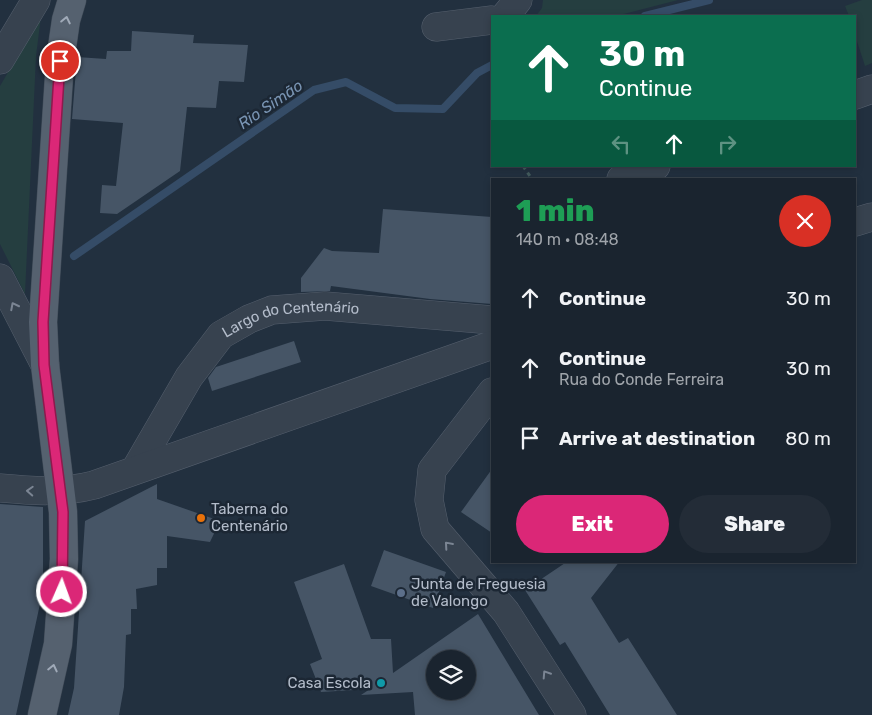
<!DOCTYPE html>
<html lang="en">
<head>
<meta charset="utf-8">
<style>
	body { margin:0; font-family:Rubik,sans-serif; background:#232c37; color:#f1f3f6; height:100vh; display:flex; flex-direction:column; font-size:19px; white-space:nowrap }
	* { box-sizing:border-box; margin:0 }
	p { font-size:16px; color:#9fa4aa }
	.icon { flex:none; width:28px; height:28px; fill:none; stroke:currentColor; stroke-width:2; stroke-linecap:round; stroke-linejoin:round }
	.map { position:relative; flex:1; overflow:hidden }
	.sheet { position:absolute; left:491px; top:178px; width:365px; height:385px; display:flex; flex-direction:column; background:#1a242f; border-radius:0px; box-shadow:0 2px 8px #0003,0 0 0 1px #38414b }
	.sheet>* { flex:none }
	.hud { position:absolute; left:491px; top:15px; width:365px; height:152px; border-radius:0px; box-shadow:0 2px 8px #0003,0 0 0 1px #38414b; background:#0b6e4f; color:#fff; overflow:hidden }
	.controls { position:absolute; left:426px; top:650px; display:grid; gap:10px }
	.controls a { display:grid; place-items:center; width:50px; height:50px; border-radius:50%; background:#1a242f; box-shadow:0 2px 8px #0003,0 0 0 1px #38414b; font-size:25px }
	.pin { position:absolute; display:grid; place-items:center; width:42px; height:42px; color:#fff; margin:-21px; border:2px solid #fff; border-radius:50%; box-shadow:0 1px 5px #0007 }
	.me { position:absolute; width:55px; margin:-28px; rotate:2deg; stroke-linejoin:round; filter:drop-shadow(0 0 4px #0008) }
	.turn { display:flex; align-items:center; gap:18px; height:105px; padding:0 25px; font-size:22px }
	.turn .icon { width:65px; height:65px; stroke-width:2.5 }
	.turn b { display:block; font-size:35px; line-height:42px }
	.lanes { display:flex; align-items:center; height:48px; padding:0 25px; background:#0003; justify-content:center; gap:25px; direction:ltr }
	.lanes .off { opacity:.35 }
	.round { display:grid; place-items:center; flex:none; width:52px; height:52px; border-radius:26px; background:#232c37 }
	.summary { display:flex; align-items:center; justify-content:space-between; height:85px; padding:0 25px }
	h1 { font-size:30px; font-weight:800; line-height:38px; color:#1e9e55 }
	.cta { display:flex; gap:10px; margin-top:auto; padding:10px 25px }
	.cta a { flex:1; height:58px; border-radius:30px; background:#db2777; color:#fff; font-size:20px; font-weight:800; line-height:58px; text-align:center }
	.cta a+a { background:#232c37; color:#f1f3f6 }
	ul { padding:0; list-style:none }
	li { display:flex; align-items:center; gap:15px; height:70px; padding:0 25px }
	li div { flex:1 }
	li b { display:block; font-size:19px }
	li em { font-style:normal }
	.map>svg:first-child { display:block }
	.green { fill:#253e40 }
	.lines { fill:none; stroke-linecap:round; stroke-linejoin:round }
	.stream { stroke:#354c67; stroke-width:8 }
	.building { fill:#465566; fill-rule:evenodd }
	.minor-casing { stroke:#555f6d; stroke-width:29 }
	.major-casing { stroke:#404b58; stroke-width:29 }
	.path { stroke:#435b5d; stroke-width:3; stroke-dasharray:4 4; stroke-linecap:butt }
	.minor { stroke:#37424f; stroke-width:28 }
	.major { stroke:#55616f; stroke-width:28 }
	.oneway { stroke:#a0aab8 }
	.oneway2 { stroke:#7b8593 }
	.route-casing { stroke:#8e194d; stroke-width:12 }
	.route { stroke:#db2777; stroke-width:9 }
	.food-dot { fill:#e8710a; stroke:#1c2734; stroke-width:2 }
	.service-dot { fill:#5c6f8a; stroke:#1c2734; stroke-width:2 }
	.culture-dot { fill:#0f9aa8; stroke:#1c2734; stroke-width:2 }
	.labels { text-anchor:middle; stroke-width:5; stroke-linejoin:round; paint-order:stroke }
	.street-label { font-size:15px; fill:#b3bcca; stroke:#1c2734 }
	.poi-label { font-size:15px; fill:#b3bcca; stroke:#1c2734; text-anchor:start }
	.water-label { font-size:16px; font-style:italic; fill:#7994b3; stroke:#1c2734 }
</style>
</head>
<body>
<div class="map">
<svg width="872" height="715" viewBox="0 0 872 715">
	<rect width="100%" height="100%" fill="#22303f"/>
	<path class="green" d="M543,0h135l-62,16h-80l6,-8z
		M862,0h10v63l-7,3 -10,-31v-19h-6l-4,-10z
		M41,16l-5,40 -11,238 -25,-50v-158z"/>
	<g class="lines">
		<path class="stream" d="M645,16l64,-16
			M74,256l240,-166 32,-8 49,26 48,1 34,-36 15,-8"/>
	</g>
	<path class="building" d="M132,31l62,4 -1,8 55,2 -4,37 -25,-1 -3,27 -29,-1 -7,64 -63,43 -17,-1 2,-28 14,1 7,-63 -51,-4 5,-62 29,2 1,-8h24z
		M383,209l109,8v87l-62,-5 -99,-13 -1,5 -29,1v-14l23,-30 8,3 47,2z
		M294,341l7,21 -89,29 -4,-13 8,-11z
		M492,469v64l-31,-21z
		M157,484v15l63,22 -10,21 -43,-6v32h-10v17l-21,4 1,20h-6v25l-5,1 -2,52 -5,28h-51l6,-27 11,-167z
		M0,504l43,3v83l-27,125h-16z
		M384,550l62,22 -13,36 -62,-22z
		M568,561h52l-29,37 28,45 9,-5 49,77h-67l-45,-73 -5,3 -35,-55z
		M344,564l27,75h20l2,34 85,-59 61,101h-124l-2,-23 -52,3 9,-6 -49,3 -11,-28 12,-5 -28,-77zM435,659h33v32h-33z"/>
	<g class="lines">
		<defs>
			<g id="minor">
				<path d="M505,16l13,-16"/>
				<path d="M436,27l56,-7"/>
				<path d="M0,60l36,-60"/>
				<path d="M855,95l17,-6"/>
				<path d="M621,179l35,-13"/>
				<path d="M855,222l17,-5"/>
				<path d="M0,278l45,87"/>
				<path d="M492,392l-60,78 -3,30 6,29 71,83 66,103"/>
				<path id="s1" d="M135,470l54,-93 32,-42 28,-16 23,-9 53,-4 167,14"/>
				<path d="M0,488c32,3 63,5 94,-3l398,-140"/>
			</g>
			<path id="major" d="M42,715l16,-71 6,-85 -1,-47 -18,-147 -2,-43 17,-261 6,-41 6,-20"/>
		</defs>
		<use href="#minor" class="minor-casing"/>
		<use href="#major" class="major-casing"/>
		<path class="path" d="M523,166l9,13"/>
		<use href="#minor" class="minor"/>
		<use href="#major" class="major"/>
	</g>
	<defs><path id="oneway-chevron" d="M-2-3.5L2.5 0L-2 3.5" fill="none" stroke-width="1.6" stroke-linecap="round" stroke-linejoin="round" transform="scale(1.25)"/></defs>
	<g class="oneway">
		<use href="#oneway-chevron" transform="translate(66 20) rotate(-78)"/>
		<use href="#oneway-chevron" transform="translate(53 668) rotate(-77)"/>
	</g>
	<g class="oneway2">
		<use href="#oneway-chevron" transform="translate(14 306) rotate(-117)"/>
		<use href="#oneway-chevron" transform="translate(30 491) rotate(-177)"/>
		<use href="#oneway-chevron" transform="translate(448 545) rotate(-131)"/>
		<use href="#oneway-chevron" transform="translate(546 674) rotate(-123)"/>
	</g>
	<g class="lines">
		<defs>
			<path id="route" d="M60,61l-17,261 1,43 19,147 -1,80"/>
		</defs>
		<use href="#route" class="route-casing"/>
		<use href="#route" class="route"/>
	</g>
	<circle class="food-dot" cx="201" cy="518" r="5"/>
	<circle class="service-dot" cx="401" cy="593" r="5"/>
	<circle class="culture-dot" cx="381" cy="683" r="5"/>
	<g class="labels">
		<g class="street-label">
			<text dy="5" stroke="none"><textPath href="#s1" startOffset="234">Largo do Centenário</textPath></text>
		</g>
		<g class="poi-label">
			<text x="211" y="514">Taberna do<tspan x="211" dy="17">Centenário</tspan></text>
			<text x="411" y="589">Junta de Freguesia<tspan x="411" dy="17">de Valongo</tspan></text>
			<text x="371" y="688" text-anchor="end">Casa Escola</text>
		</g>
		<g class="water-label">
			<text transform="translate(270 104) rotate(-34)" y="6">Rio Simão</text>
		</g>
	</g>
</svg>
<div class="controls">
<a><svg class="icon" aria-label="layers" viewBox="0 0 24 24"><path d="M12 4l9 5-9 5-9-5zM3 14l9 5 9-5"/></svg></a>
</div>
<div class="pin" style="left:60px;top:61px;background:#d93025"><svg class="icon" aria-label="arrive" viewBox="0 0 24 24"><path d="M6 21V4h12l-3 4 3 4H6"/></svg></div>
<svg class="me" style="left:62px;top:592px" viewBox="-20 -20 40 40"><circle r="17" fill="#db2777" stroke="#fff" stroke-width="3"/><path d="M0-11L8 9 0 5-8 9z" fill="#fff"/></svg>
<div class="hud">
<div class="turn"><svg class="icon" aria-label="ahead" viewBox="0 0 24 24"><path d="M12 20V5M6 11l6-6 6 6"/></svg><div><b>30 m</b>Continue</div></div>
<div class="lanes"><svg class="icon off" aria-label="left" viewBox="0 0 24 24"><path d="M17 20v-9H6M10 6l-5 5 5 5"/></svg><svg class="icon" aria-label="ahead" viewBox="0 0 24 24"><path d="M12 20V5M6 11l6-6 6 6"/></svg><svg class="icon off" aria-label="right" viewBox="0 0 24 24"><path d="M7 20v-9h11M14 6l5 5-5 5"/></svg></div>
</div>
<section class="sheet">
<div class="summary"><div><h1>1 min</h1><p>140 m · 08:48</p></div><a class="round" style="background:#d93025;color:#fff"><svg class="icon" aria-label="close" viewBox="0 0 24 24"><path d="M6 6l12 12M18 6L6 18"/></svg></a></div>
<ul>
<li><svg class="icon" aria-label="ahead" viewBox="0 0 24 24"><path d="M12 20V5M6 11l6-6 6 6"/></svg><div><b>Continue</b></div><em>30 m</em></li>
<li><svg class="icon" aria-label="ahead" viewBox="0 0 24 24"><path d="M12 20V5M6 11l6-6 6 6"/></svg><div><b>Continue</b><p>Rua do Conde Ferreira</p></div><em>30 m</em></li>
<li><svg class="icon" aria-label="arrive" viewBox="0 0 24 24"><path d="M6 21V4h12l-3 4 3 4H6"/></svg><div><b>Arrive at destination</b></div><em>80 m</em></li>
</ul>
<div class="cta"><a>Exit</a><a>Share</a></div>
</section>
</div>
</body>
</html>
